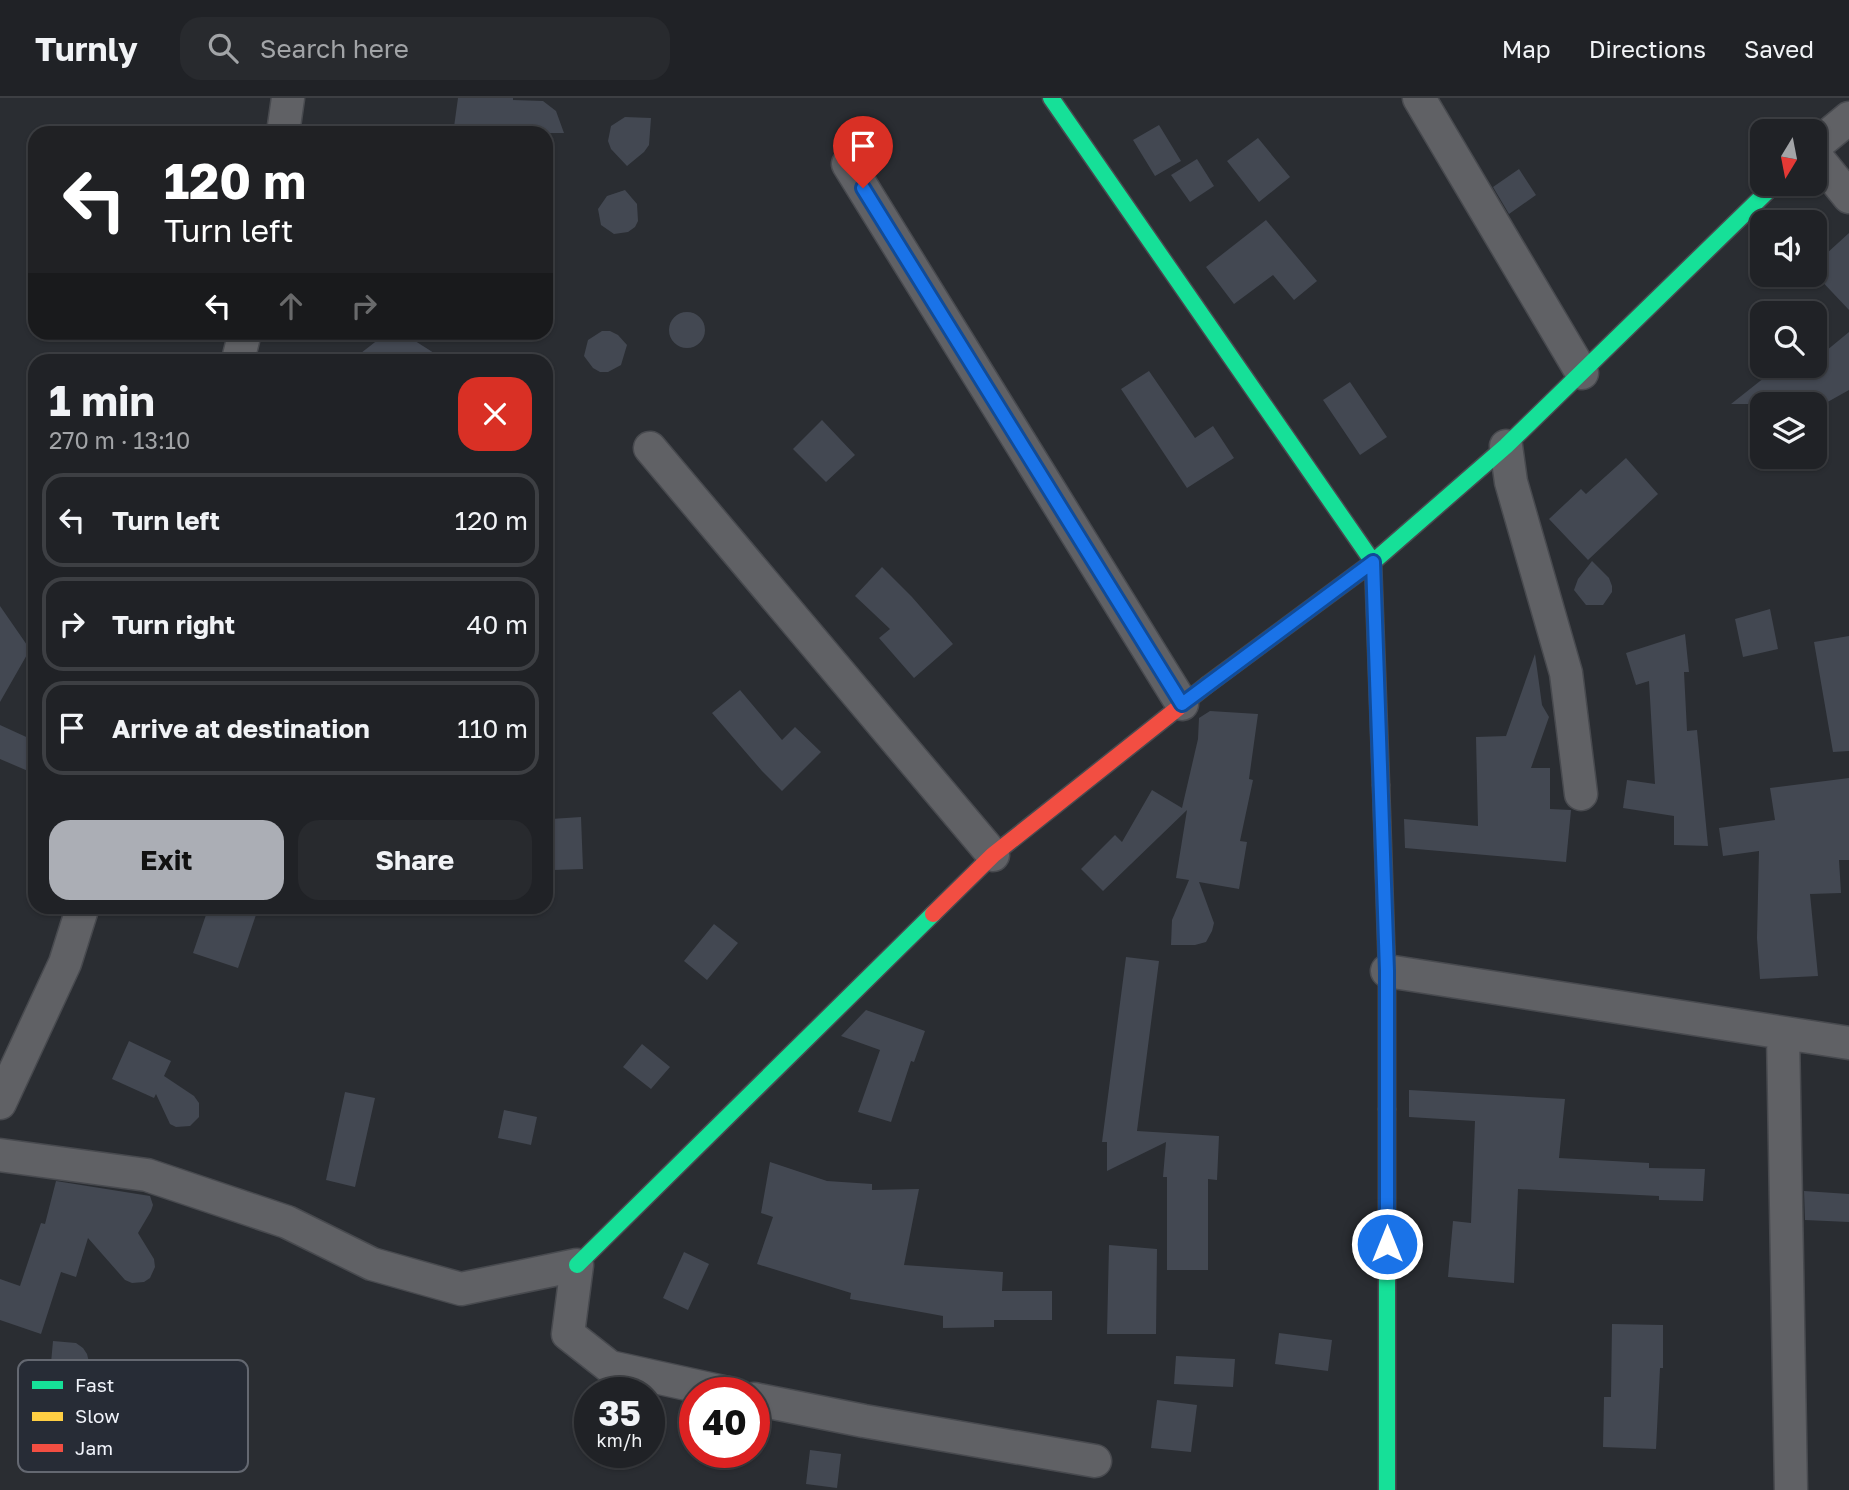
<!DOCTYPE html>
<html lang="en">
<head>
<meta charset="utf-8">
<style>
	body { margin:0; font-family:"Golos Text",sans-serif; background:#282a2e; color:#f1f3f6; height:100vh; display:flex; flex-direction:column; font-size:26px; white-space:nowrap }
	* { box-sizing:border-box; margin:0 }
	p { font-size:23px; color:#a2a4a7 }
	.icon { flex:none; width:38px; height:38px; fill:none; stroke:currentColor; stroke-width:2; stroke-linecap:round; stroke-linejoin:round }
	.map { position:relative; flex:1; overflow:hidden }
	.side { position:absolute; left:28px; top:256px; width:525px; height:560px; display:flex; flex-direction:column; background:#202226; border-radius:21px; box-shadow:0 2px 5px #0004,0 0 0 2px #3d3f43 }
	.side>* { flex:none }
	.hud { position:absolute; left:28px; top:28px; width:525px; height:214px; border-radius:21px; box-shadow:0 2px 5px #0004,0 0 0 2px #3d3f43; background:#202124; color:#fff; overflow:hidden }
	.needle { width:46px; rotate:190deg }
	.buttons { position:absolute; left:1750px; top:21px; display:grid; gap:14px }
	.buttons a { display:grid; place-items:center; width:77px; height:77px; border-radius:14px; background:#202226; box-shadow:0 2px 5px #0004,0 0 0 2px #3d3f43; font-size:35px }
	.speed { position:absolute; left:574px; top:1279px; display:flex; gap:14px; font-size:35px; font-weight:700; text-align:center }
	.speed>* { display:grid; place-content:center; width:91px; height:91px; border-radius:50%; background:#202226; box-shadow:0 2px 5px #0004,0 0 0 2px #3d3f43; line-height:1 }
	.speed small { font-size:18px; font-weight:400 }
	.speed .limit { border:10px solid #d22; background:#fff; color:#111 }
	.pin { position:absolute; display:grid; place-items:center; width:60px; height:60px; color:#fff; margin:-72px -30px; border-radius:50% 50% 50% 0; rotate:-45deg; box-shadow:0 0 7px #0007 }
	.pin .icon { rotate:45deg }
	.me { position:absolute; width:77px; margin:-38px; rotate:0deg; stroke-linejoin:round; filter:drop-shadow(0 0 5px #0008) }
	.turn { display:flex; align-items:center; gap:24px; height:147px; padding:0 21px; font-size:32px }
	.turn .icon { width:91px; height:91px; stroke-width:2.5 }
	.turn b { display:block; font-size:49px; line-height:60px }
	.lanes { display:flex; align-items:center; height:66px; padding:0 21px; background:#0003; justify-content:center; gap:35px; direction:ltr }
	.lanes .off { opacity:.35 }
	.round { display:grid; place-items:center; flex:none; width:74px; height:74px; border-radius:21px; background:#282a2e }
	.summary { display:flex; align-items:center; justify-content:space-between; height:119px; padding:0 21px }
	h1 { font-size:42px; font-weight:700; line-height:52px }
	.action { display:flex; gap:14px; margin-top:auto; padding:14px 21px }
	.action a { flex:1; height:80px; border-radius:21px; background:#abaeb5; color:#111; font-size:28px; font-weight:700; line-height:80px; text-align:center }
	.action a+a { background:#282a2e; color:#f1f3f6 }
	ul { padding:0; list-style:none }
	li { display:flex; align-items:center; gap:21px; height:94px; margin:0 14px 10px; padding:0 7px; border:4px solid #3d3f43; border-radius:21px }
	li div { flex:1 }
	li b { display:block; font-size:26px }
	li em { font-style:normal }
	header { display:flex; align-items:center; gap:42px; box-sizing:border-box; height:98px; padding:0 35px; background:#202226; border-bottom:2px solid #3d3f43 }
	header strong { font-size:33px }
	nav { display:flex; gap:38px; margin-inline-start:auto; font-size:24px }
	.search { width:490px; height:63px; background:#282a2e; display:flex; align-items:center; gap:18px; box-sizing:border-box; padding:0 24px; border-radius:21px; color:#a2a4a7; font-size:26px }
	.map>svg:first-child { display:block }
	.building { fill:#434852 }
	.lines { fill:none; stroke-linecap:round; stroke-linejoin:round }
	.street-casing { stroke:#484a4f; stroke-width:35 }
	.fast-casing { stroke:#484a4f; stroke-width:19 }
	.slow-casing { stroke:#484a4f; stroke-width:19 }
	.jam-casing { stroke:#484a4f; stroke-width:19 }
	.street { stroke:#606165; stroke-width:32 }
	.fast { stroke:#16e098; stroke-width:16 }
	.slow { stroke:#ffcf43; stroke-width:16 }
	.jam { stroke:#f24e42; stroke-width:16 }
	.route-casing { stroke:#114b97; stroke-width:18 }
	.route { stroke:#1a73e8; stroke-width:12 }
	.key { fill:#272c36; stroke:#646871; stroke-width:2 }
	.key-label { font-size:19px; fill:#f1f4fb }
</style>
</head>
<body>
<header>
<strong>Turnly</strong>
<div class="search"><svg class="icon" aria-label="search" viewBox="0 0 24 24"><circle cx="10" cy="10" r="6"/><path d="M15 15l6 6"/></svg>Search here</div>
<nav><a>Map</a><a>Directions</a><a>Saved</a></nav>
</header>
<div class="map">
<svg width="1849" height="1392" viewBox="0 0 1849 1392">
	<rect width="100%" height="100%" fill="#2a2d32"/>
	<path class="building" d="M458,0h55v2l30,1 13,10 8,22h-63l-47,-6z
		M625,19l26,1 -2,27 -5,7 -17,14 -16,-17 -3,-8 3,-15z
		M1159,27l22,36 -26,15 -22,-36z
		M1258,40l32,39 -31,25 -32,-41z
		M1197,61l17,27 -24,16 -19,-27z
		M1519,71l17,26 -27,19 -16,-27z
		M625,92l12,14 1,17 -3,6 -7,5 -14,2 -13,-9 -3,-16 9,-13z
		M1266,122l51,61 -23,19 -21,-25 -39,29 -28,-37z
		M1849,135v77l-34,-36v-10z
		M669 232a18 18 0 1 1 36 0a18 18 0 1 1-36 0Z
		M602,233h8l8,4 9,10 -6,20 -13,7h-8l-7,-4 -9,-12 4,-16z
		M388,234h13l44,28h-93z
		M1849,234v58l-25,14h-93l48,-38h36v-6z
		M1149,273l46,67 18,-12 21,32 -47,30 -66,-99z
		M1350,284l37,55 -27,18 -37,-55z
		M822,322l33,35 -29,27 -33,-33z
		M1626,360l32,36 -70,66 -39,-41 32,-30 5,5z
		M1592,463l17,17 3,8v6l-9,13h-17l-12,-15 4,-11z
		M882,469l30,30 41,47 -39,34 -35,-40 11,-9 -35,-33z
		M0,508l27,39 1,8 -28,49z
		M1770,511l8,40 -35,8 -8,-38z
		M1685,536l4,38h-5l3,59 10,-1 11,116 -34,-1v-29l-51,-8 4,-28 28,4 -6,-103 -13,4 -10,-32z
		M1849,538v115l-16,1 -19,-110z
		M1535,556l7,51 7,12 -18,51h19v41l21,1 -5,52 -161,-14 -1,-29 74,7 -2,-89 30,-1z
		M740,592l42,50 13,-13 26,25 -39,39 -20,-20 -50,-58z
		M1210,613l48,3 -9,65 4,1 -13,61 7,1 -8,47 -40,-7 15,41 -2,8 -6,11 -11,3h-24l1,-25 17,-40 -13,-2 11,-68 -84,81 -22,-22 34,-34 7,7 30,-52 30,18 16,-69 1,-21z
		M0,627l35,16v33l-35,-15z
		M1849,680v82h-10l2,33 -31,1 8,82 -58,3 -3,-41 2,-87 -36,5 -4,-28 56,-8 -5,-32z
		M581,719l2,52 -29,1 -3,-51z
		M209,808h50l-21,62 -45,-15z
		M714,826l24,19 -31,37 -23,-19z
		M1126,859l33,4 -22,170 82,5 -2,44 -9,-1v91h-41v-93h-4l3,-35 -59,29v-29h-5z
		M866,912l59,21 -11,31 -3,-1 -20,61 -33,-10 22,-62 -39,-14z
		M129,943l42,20 -7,15 30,20 5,7v14l-9,9 -14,1 -6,-3 -14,-30 -2,4 -42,-19z
		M642,946l28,23 -19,22 -28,-22z
		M1409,992l156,9 -6,59 90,5v5l56,1 -2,32 -44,-1v-4l-141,-7 -4,94 -66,-6 5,-56 18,2 4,-102 -66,-4z
		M345,994l30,6 -20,89 -29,-7z
		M504,1012l33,7 -6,28 -33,-7z
		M770,1064l57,19 45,3v6l47,-1 -15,76 99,7 -1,19h50v29h-58v7l-51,1v-12l-93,-17 1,-6 -94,-29 16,-47 -12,-4z
		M56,1083l94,15 3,9 -2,6 -13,22 16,26 1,8 -5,11 -6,4 -12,1 -7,-3 -37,-42 -12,39 -15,-5 -20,62 -41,-14v-41l20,7 21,-63 4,1z
		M1804,1093l45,3v28l-44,-2z
		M1109,1147l48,4 -1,85h-49z
		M684,1154l25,12 -21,46 -25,-12z
		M1612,1226l51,1v43h-3l-4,81 -53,-2 1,-50h7z
		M1279,1235l53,7 -4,31 -53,-7z
		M53,1243l23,2 7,5 4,6 2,8 -6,12 -12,5 -6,-1 -10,-5 -4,-10z
		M1176,1258l59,3 -2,28 -59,-3z
		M1157,1302l40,5 -6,47 -40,-4z
		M810,1352l31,4 -4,34 -31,-4z"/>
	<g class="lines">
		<defs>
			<path id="street" d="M1419,0l163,275
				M283,35l5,-35
				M1815,48l34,-28
				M1815,57l34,42
				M848,66l334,540
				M238,262l7,-28
				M1506,348l5,36 55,191 15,121
				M650,350l343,407
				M1387,873l462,72
				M1783,936l8,456
				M0,1005l65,-140 18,-57
				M0,1057l147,20 140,47 85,42 89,25 116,-24 -9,69 42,33 118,26
				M754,1301l110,22 231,40"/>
			<path id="fast" d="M1051,0l322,464 8,223
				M1207,587l166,-123 133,-116 269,-262
				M1387,1011v381
				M577,1167l356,-351"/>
			<path id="slow" d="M1381,687l6,186v138"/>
			<path id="jam" d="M933,816l60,-59 214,-170"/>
		</defs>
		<use href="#street" class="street-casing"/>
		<use href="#fast" class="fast-casing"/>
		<use href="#slow" class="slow-casing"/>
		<use href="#jam" class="jam-casing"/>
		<use href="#street" class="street"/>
		<use href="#fast" class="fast"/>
		<use href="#slow" class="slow"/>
		<use href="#jam" class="jam"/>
	</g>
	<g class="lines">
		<defs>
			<path id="route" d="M863,90l319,516 191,-142 14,409v273"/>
		</defs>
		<use href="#route" class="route-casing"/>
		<use href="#route" class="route"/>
	</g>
	<rect x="18" y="1262" width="230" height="112" rx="10" class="key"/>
	<rect x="32" y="1283" width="31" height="8" fill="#16e098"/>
	<rect x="32" y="1314" width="31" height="9" fill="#ffcf43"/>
	<rect x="32" y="1346" width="31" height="8" fill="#f24e42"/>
	<g class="key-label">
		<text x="75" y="1294">Fast</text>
		<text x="75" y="1325">Slow</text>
		<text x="75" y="1357">Jam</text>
	</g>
</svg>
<div class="buttons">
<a><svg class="needle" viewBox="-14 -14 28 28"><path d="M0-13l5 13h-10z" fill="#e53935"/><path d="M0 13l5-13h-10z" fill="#a2a4a7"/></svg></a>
<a><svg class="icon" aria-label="sound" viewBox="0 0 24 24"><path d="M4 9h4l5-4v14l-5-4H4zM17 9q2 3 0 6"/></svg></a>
<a><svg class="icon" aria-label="search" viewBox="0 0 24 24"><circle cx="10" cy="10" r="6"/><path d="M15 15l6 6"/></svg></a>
<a><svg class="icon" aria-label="layers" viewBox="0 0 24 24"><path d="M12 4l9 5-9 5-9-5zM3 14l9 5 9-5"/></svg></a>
</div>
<div class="speed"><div>35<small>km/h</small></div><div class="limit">40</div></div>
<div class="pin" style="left:863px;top:90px;background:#d93025"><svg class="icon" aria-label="arrive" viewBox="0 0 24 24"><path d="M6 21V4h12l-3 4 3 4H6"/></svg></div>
<svg class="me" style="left:1387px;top:1146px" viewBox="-20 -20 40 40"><circle r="17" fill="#1a73e8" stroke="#fff" stroke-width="3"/><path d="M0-11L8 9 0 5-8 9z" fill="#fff"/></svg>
<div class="hud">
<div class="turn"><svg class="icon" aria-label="left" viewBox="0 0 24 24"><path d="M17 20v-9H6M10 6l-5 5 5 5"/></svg><div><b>120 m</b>Turn left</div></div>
<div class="lanes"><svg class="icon" aria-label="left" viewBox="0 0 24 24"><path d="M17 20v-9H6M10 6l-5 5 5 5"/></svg><svg class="icon off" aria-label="ahead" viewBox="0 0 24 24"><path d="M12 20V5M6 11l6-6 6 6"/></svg><svg class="icon off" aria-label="right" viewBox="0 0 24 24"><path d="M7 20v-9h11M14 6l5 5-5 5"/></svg></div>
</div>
<section class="side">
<div class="summary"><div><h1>1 min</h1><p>270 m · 13:10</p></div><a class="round" style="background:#d93025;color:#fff"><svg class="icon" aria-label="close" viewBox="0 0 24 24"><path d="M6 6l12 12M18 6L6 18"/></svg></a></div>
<ul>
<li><svg class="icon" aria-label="left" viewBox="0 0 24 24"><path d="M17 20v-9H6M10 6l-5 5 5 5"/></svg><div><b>Turn left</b></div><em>120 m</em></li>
<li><svg class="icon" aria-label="right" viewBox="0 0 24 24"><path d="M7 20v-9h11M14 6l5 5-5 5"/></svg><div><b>Turn right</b></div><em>40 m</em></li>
<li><svg class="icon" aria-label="arrive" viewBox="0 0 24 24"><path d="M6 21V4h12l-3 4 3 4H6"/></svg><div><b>Arrive at destination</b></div><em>110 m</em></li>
</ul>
<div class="action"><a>Exit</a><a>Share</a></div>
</section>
</div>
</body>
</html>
